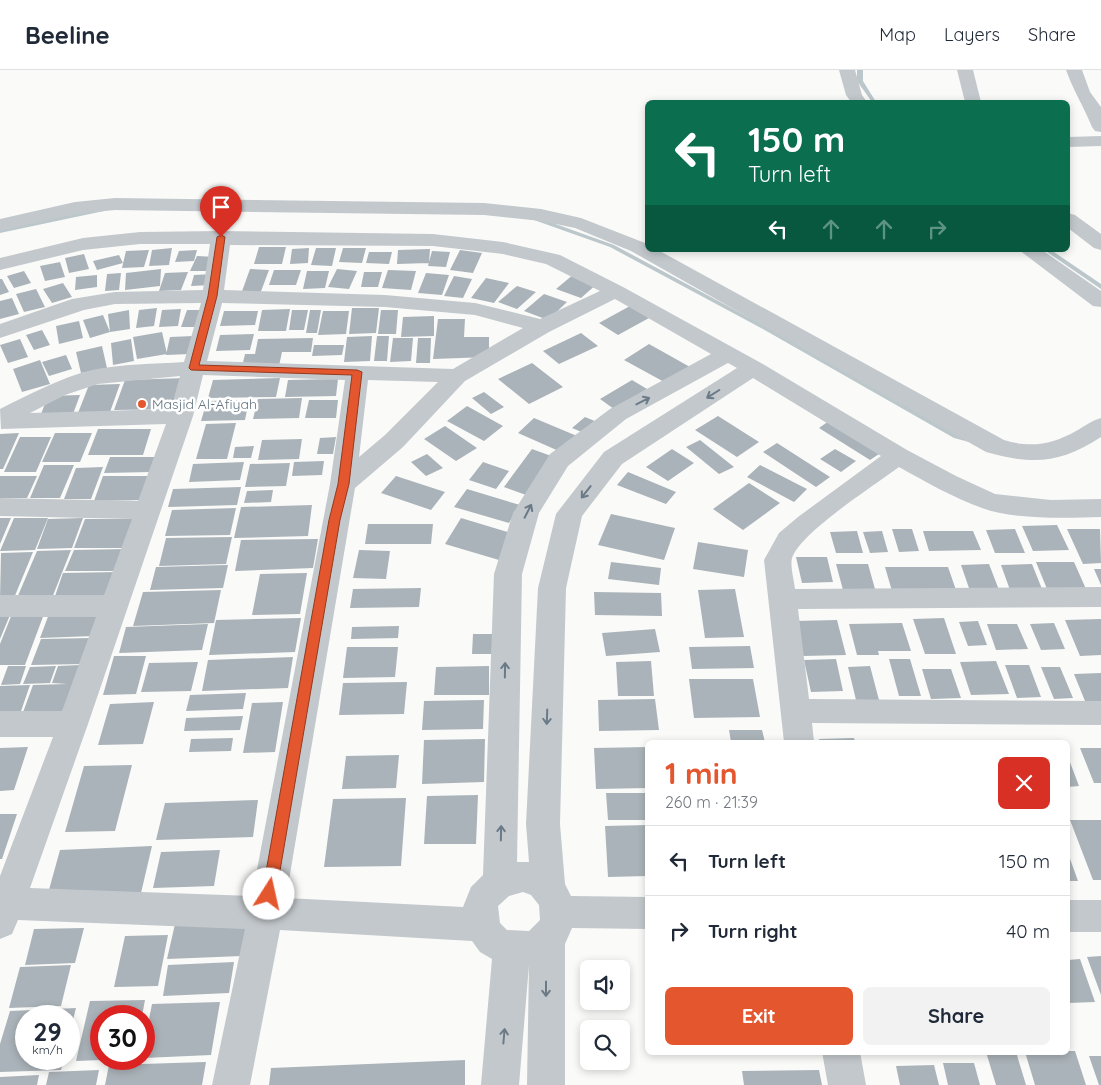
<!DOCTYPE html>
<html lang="en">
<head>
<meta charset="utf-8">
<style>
	body { margin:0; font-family:Quicksand,sans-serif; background:#f2f2f3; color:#1f2937; height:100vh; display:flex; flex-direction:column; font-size:19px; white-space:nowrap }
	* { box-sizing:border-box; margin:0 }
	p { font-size:16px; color:#747a83 }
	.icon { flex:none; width:28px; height:28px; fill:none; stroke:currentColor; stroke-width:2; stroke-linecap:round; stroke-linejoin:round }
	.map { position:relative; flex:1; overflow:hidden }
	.details { position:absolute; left:645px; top:670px; width:425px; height:315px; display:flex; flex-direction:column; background:#fff; border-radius:8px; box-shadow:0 2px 8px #0003 }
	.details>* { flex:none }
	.top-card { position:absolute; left:645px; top:30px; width:425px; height:152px; border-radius:8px; box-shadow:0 2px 8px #0003; background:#0b6e4f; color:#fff; overflow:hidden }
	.tools { position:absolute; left:580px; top:890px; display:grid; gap:10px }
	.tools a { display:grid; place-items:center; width:50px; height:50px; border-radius:8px; background:#fff; box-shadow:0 2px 8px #0003; font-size:25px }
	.speed { position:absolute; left:15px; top:935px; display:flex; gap:10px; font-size:25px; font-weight:700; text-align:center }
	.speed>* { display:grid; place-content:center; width:65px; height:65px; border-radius:50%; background:#fff; box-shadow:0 2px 8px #0003; line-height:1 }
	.speed small { font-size:12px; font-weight:400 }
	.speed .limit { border:8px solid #d22; background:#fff; color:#111 }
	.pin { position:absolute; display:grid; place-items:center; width:42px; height:42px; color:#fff; margin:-51px -21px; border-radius:50% 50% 50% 0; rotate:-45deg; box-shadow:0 0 5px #0007 }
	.pin .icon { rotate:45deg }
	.me { position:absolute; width:55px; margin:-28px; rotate:10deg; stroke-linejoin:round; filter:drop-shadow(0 0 4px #0008) }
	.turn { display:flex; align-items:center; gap:18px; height:105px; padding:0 20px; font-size:22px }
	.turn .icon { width:65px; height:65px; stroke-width:2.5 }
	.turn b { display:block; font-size:35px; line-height:42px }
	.lanes { display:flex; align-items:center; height:48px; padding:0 20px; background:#0003; justify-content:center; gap:25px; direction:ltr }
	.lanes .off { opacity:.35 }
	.round { display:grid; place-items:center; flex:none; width:52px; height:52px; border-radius:8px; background:#f2f2f3 }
	.head { display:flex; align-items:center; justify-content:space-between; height:85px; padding:0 20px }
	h1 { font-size:30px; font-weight:700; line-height:38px; color:#e4572e }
	.cta { display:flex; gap:10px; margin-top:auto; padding:10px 20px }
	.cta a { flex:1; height:58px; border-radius:8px; background:#e4572e; color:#fff; font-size:20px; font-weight:700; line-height:58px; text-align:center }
	.cta a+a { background:#f2f2f3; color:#1f2937 }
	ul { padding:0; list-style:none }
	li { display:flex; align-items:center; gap:15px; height:70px; padding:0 20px; border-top:1px solid #e0e1e3 }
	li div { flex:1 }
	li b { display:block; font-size:19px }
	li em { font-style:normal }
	header { display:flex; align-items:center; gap:30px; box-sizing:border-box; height:70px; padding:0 25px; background:#fff; border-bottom:1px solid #e0e1e3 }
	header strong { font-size:24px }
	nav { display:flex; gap:28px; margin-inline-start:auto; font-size:18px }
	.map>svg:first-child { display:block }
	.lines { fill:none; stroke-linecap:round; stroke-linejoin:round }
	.stream { fill:#bbc7cb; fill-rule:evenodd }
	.building { fill:#aab3b9 }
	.minor { fill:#c3c8cc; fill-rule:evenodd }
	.oneway { stroke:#6a7a87 }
	.route { fill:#e4572e; stroke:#94391e }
	.poi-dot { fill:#e4572e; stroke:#fff; stroke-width:2 }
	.labels { text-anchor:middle; stroke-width:5; stroke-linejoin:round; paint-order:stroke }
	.poi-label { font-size:14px; fill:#657683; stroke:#fff; text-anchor:start }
</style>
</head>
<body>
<header>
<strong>Beeline</strong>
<nav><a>Map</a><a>Layers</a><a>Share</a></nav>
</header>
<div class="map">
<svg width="1101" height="1015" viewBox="0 0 1101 1015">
	<rect width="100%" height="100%" fill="#fafaf8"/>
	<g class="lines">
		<path class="stream" d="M857,0h6v11l13,21h-4l-15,-21z
			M102,138l2,1v2l-104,22v-4z
			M536,147l78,28 151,81 195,108 12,3 1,2 -4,3 -15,-4 -193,-110 -151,-81 -76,-27 -1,-1z
			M1044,180h7l50,34v5z"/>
	</g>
	<path class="building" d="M259,177h27l-4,17h-28z
		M172,178l-3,17 -20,1 3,-16z
		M309,178l-1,15 -18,1 2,-15z
		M316,178h20l-4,18 -21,-1z
		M343,178h23l-4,15 -23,-1z
		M430,179l-1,14 -32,1 1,-14z
		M149,180l-5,17 -22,1 4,-17z
		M197,180l-3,11 -19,1 4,-11z
		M460,180l22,3 -9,20 -23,-3z
		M432,181l18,1 -4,15 -18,-1z
		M369,182h23l-3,12 -23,-1z
		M84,184l5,15 -20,4 -4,-15z
		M119,185l4,8 -26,7 -4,-9z
		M197,186l19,1 -6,14h-20z
		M60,192l5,15 -20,4 -5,-15z
		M161,199l-1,17 -35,4 1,-17z
		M250,199l19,1 -9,24h-19z
		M337,199l20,2 -8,18 -21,-2z
		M274,200h27l-5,15h-27z
		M388,200l28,1 -5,19 -29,-2z
		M24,201l7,12 -17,5 -7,-12z
		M307,201h22l-4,17 -22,1z
		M188,202l-7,18 -22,1 6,-18z
		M364,202h18l-4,15h-17z
		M121,203l-2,17 -14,1 2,-17z
		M426,203l23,2 -7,20 -24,-2z
		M214,204l-3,11 -20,1 3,-11z
		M574,204l24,9 -17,15 -25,-9z
		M97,205v12l-22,3 1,-13z
		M454,206l18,3 -9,19 -19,-2z
		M486,208l23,5 -15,20 -23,-5z
		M0,209h2l7,13 -9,3z
		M63,213l9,14 -20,6 -9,-14z
		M517,216l19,6 -19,17 -19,-7z
		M36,219l9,18 -21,5 -8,-18z
		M544,224l23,8 -19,18 -24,-9z
		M12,228l7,16 -19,5v-18z
		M630,236l19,12 -31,17 -19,-12z
		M157,238l-3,18 -18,2 3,-18z
		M352,238h27l-3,25 -27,1z
		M181,239l-3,17 -19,1 3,-17z
		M290,239l-4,22h-28l4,-21z
		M129,240l1,19 -20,3 -2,-18z
		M187,240h21l-5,17h-22z
		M292,240h16l-4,20h-15z
		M310,240h11l-4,23h-11z
		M381,240h17l-2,24h-18z
		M224,241h34l-3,14 -35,1z
		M323,241h26l-3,23 -28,1z
		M103,245l7,17 -20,6 -7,-18z
		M434,246v20l-33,1 2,-20z
		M438,249h27l-1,18h25v20l-56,2z
		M79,251l4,17 -24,6 -3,-18z
		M42,260l8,15 -16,5 -8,-15z
		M162,262l5,22 -30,5 -4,-22z
		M581,263l17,13 -39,18 -16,-13z
		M254,264l-4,16 -34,1 4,-16z
		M194,266l-4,18 -24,1 4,-18z
		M372,266l-2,25 -26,1 3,-25z
		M377,266h12l-2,25h-13z
		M313,268l-2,14h-29l-3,14 -37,1 3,-13h10l3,-15z
		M393,268h20l-2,23 -21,1z
		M418,268h13l-1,25h-14z
		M20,269l8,18 -20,6 -8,-18z
		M131,269l3,22 -21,4 -2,-22z
		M649,274l41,23 -24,16 -42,-23z
		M314,275h30l-2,10 -30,1z
		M102,276l5,22 -26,5 -5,-21z
		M66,285l6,14 -23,7 -7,-14z
		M40,290l10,24 -28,8 -9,-23z
		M532,293l31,24 -34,17 -31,-25z
		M186,308l-9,31 -63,1 11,-30z
		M280,308l-4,19 -68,1 5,-18z
		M338,309l-2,17 -51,1 3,-17z
		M632,310l15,9 -33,20 -14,-10z
		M120,314l-10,28 -32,1 11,-28z
		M484,322l20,15 -13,7 -19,-16z
		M80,325l-7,19h-32l7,-18z
		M302,328l-3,20 -46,1 5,-20z
		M249,330l-4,20 -44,1 6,-20z
		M309,330h29l-2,18h-31z
		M467,336l36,20 -19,15 -37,-20z
		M718,346l41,26 -22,15 -42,-27z
		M585,347l12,5 -13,11 -12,-5z
		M534,348l43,18 -16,16 -43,-19z
		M833,348l52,32 -15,10 -51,-32z
		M236,353l-9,36h-31l10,-35z
		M445,356l32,22 -21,13 -32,-22z
		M98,359h53l-8,26h-55z
		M19,363l-16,36h-3v-35z
		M55,363h37l-12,29h-38z
		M20,367h31l-15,35h-32z
		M336,367l-3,17h-16l3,-16z
		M302,369l-3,20 -41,1 4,-20z
		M700,370l34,27 -15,7 -33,-27z
		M777,373l53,34 -14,10 -53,-35z
		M254,376l-3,12h-18l2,-11z
		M532,379l22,8 -28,38 -22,-8z
		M672,379l22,14 -26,18 -22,-14z
		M835,379l21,12 -15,11 -21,-13z
		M427,384l16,14 -17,8 -15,-14z
		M110,387h46l-5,15 -47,1z
		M324,391l-2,14 -30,1 2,-14z
		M244,392l-4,18 -51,2 4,-18z
		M483,392l26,9 -13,18 -27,-9z
		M290,393l-4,23 -41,1 5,-23z
		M44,395h30l-14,33h-30z
		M760,395l47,24 -13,13 -47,-25z
		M103,397l-12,32h-27l12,-31z
		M628,402l48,20 -10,12 -49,-19z
		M0,406h37l-10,22h-27z
		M103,406h49l-8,24 -50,1z
		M396,406l49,16 -14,18 -50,-17z
		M749,413l31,20 -37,27 -30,-21z
		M241,417l-4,18 -69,2 5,-18z
		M467,419l53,16 -11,18 -55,-16z
		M273,420l-2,12 -27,1 3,-12z
		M312,435l-4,31 -74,2 7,-31z
		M236,438l-6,27 -65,1 7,-26z
		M611,444l64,14 -11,32 -66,-15z
		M0,448h11l-11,26z
		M14,448h34l-13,32 -35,1z
		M83,448l-11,30 -35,1 11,-30z
		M461,448l53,16 -15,26 -54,-16z
		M85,449h54l-10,29h-55z
		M368,454h65l-2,20h-66z
		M1057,455l12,25 -36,1 -11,-25z
		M892,459h20l7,22 -20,1z
		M1015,459l10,24h-30l-9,-23z
		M1067,459h33l1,34 -18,1z
		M857,461l6,22h-27l-6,-21z
		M882,461l6,21 -18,1 -7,-21z
		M923,461h50l8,19 -52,1z
		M232,467l-6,27 -67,2 7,-28z
		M318,469l-5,29 -78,3 6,-31z
		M698,472l50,8 -4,27 -51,-8z
		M127,479l-7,22h-55l9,-21z
		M71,480l-19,48h-35l20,-47z
		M359,480l31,1 -4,28 -33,-1z
		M33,482l-19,46 -14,1 1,-46z
		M796,487h31l6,25 -31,1z
		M611,492l50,6 -2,17 -51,-6z
		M1036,492h38l12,27h-39z
		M836,494h32l7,25 -32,1z
		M989,494l10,26 -29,1 -9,-26z
		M1032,494l10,25 -32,1 -9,-25z
		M228,495l-5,23 -73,2 6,-23z
		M885,497h63l8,23 -64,1z
		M1094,499h7v16z
		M118,502l-9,26 -55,1 9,-26z
		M307,503l-7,41 -48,1 8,-41z
		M421,518l-2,19 -69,1 3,-19z
		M735,519l9,48 -39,1 -7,-48z
		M221,520l-7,33 -81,3 10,-34z
		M594,522l67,1 1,23 -67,-1z
		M100,542l-7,24 -53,2 9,-24z
		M12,544h32l-19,51h-25v-21z
		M0,545h10l-10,24z
		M301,548l-6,34 -86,3 7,-35z
		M944,548l12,36h-31l-12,-35z
		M1101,549v36l-21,1 -15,-36z
		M837,550l9,35 -43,1 -8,-35z
		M978,551l9,24 -19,1 -9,-24z
		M902,553l9,28h-33l1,4h-22l-8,-31z
		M1054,553l11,26 -24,1 -11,-26z
		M208,554l-6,26 -83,3 7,-26z
		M987,554h30l11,25 -32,1z
		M399,556l-1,12 -47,1 1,-12z
		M655,559l5,23 -54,4 -4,-23z
		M473,564h26v20h-27z
		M91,568l-8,26 -52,1 10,-26z
		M750,576l4,22 -62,1 -3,-22z
		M347,577h51l-3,30 -52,1z
		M114,586h32l-10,38 -33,1z
		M293,587l-5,31 -86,3 6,-31z
		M836,589l7,32 -32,1 -7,-32z
		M889,589h21l11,37h-22z
		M651,591l3,35h-36l-2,-34z
		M996,591l13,33 -38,1 -11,-33z
		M198,592l-7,29 -50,1 8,-29z
		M80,595l-9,48 -49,2 11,-30 34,-1 -15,-1 6,-17z
		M1005,595h24l12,32 -24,1z
		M8,596h18l-6,18 -19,1z
		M56,596l-6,17 -27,1 7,-17z
		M489,596v29h-55l2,-28z
		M870,596l9,34h-23l-8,-33z
		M1041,597h19l13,31 -19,1z
		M922,599h29l10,29 -30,1z
		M1101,603v28h-16l-11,-27z
		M689,609h64l7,38 -66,1z
		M407,612l-3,32 -65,1 4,-32z
		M30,615l-11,32h-19v-31z
		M246,623l-3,16 -57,2 4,-16z
		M655,629l4,31 -60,1 -1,-31z
		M484,630l-1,29 -61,1 2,-29z
		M154,632l-11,42 -45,1 12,-41z
		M283,632l-8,50 -32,1 9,-50z
		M243,646l-3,14 -56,1 2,-13z
		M729,660h33l3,12h-34z
		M233,668l-2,13 -42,1 2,-13z
		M854,668l1,4h-35l-1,-3z
		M485,669l-1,43 -62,2 2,-44z
		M28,677l-14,43 -14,1v-43z
		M648,677v41l-52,1 -2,-41z
		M1080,678h21v35h-7z
		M399,685l-3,33 -54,1 4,-33z
		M1068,687l11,29 -11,1z
		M132,695l-17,66 -50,1 19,-66z
		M606,723h42v27h-40z
		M478,725l-2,49h-52l3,-48z
		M406,728l-5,68 -77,1 9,-68z
		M258,730l-5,37 -97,3 9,-37z
		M0,744h17l-15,45h-2z
		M1070,750h31v60h-8z
		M648,755v51l-40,1 -3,-51z
		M152,776l-11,47 -94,4 13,-47z
		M220,780l-6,36 -61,2 8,-36z
		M1068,783l10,28h-10z
		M247,852l-5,34 -75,3 8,-35z
		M84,858l-9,35 -50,2 9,-36z
		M168,865l-10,51 -44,1 11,-51z
		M1101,886v39l-14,-38z
		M1080,889l15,43 -27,1v-43z
		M234,892l-5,31 -66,3 5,-31z
		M71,895l-10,41 -52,2 11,-41z
		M145,930l-3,16h-41v44l-25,1 14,-60z
		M220,932l-9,53 -67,3v-13l8,-41z
		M76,938l-7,28v-20h-43v43h38l-3,11 -61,2v-28l10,-33z
		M1068,981h7l11,34h-51l-10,-33z
		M986,982h30l10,33h-30z
		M1089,986h12v29h-2z
		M465,990v25h-196l2,-17z
		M206,992l-4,23h-97l4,-20z
		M943,993h31l6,22h-32z
		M934,995l5,20h-39l-4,-19z
		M99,1000l-3,15h-50l3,-13z
		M819,1000l3,15h-78l-2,-14z
		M39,1005l-2,10h-37v-8z"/>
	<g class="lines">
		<path class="minor" d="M839,0h16l7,25 5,7h-16l-5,-7z
			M957,0h16l8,32h-16z
			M1066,0h16l8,22 11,15v25l-6,-1 -3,-4c-8,-20 -19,-37 -26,-57z
			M1101,66v10l-33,1v-10z
			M115,128l369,5 57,6 40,9 64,25 3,1v6h10l346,190c27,8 47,5 72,-9 9,-5 15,-10 25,-13v19c-42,27 -68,28 -115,15l-355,-201 -56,-23 -34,-7 -57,-6 -369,-5 -40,4 -75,17v-12l75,-17z
			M1068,143l7,2 26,19v16l-7,-2 -26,-20z
			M221,161l212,3 70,8 57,13 63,32 138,76 146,87 49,26 39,18 56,6 50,-1v18c-34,1 -87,3 -119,-9 -28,-10 -56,-26 -83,-41 -24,18 -98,65 -107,91 -2,8 2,22 3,31l306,-2v20l-303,2 11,90 292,2v24l-289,-2 2,19h-30l-20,-182 15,-27 19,-16 83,-61 -128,-78 -131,86 -40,52 -16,72 -6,236 5,60 6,12 77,1v32l-76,-1 -7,16v141h-38l2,-120 -10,120h-38l11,-126 -12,-7 -8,-11 -192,-11 -30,155h-38l33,-156 -227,-9 -6,14 -12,5v-63l53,-139h-53v-26h62l34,-94h-96v-22h104l28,-76 -132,-3v-18l138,3 28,-77 -165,5 -1,-20c30,-15 60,-31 92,-39 30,-6 62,-6 92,-8l17,-59 -86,1 -31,6 -84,28v-14l72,-25 43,-7 88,-2 7,-46h-70l-57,6 -83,20v-12l83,-20 57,-6zM230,175l203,1 70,8 43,10 54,27 -60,28 -65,-16 -90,-8 -161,-5zM615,229l96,55 -101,55 -60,45 -37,59 -19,61 -11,301 -12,12 -8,20 -177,-9 69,-410 48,-41 62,-66 84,-49zM222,233l163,4 90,8 48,13 -70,41 -246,-8zM728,293l9,5 -133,84 -48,62 -18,74 -12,236 3,38h-12l5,-288 17,-61 29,-47 58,-47zM203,305l142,5 -15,104 -78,412 -222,-8 58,-164 105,-308zM180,306l-9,33 -141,4 35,-18 33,-11zM368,310l70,2 -53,53 -26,22zM523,822l8,3 8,10 1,15 -11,11 -22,-1 -7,-7 -2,-17 11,-10z
			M1019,180h23l59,41v16l-8,-1z
			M1068,830h33v32h-33z
			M822,982h38l6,33h-38z"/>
	</g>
	<defs><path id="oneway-shaft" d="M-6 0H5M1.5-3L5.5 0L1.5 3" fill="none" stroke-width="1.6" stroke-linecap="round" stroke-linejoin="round" transform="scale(1.25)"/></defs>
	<g class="oneway">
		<use href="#oneway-shaft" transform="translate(713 324) rotate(148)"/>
		<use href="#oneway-shaft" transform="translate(643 331) rotate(-27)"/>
		<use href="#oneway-shaft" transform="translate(586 422) rotate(128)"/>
		<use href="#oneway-shaft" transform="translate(528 441) rotate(-63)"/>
		<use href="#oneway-shaft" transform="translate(505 600) rotate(-89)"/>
		<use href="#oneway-shaft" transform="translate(547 647) rotate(92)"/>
		<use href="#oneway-shaft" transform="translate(501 763) rotate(-89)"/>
		<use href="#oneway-shaft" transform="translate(546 919) rotate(90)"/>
		<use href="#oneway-shaft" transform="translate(504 966) rotate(-85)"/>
	</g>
	<path class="route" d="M221,165l4,2 -8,59 -18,69 158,5 5,2 -13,112 -9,36 -64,374 -2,4 -5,2 -5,-2 -2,-4 67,-374 9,-36 14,-109 -161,-5 -2,-2 19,-72 9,-59z"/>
	<circle class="poi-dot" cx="142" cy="334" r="5"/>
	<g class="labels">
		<g class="poi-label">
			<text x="152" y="339">Masjid Al-Afiyah</text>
		</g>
	</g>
</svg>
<div class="tools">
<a><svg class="icon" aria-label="sound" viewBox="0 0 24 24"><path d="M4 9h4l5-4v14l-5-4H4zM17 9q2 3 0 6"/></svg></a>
<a><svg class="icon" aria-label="search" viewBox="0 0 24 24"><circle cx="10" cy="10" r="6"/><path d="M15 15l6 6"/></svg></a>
</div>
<div class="speed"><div>29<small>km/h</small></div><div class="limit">30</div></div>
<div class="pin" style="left:221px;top:167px;background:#d93025"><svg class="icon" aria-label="arrive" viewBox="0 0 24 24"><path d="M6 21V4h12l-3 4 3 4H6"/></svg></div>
<svg class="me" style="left:269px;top:824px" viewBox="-20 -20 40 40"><circle r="19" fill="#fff"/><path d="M0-13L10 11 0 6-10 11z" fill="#e4572e"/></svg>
<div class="top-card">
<div class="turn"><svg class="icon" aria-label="left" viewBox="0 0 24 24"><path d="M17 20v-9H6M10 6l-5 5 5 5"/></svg><div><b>150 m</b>Turn left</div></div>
<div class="lanes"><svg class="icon" aria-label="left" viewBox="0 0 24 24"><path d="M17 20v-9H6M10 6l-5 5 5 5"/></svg><svg class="icon off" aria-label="ahead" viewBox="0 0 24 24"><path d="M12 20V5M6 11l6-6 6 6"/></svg><svg class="icon off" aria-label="ahead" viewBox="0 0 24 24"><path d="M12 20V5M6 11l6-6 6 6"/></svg><svg class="icon off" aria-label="right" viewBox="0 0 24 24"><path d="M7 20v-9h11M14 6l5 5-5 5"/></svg></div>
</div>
<section class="details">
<div class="head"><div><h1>1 min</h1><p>260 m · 21:39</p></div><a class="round" style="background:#d93025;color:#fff"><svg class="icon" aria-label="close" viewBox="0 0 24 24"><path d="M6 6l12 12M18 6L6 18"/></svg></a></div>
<ul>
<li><svg class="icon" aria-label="left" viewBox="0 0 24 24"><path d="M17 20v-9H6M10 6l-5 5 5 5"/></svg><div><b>Turn left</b></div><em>150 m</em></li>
<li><svg class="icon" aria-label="right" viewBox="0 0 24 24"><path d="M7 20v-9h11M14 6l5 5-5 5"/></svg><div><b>Turn right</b></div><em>40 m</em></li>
</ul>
<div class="cta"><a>Exit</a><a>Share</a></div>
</section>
</div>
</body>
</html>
